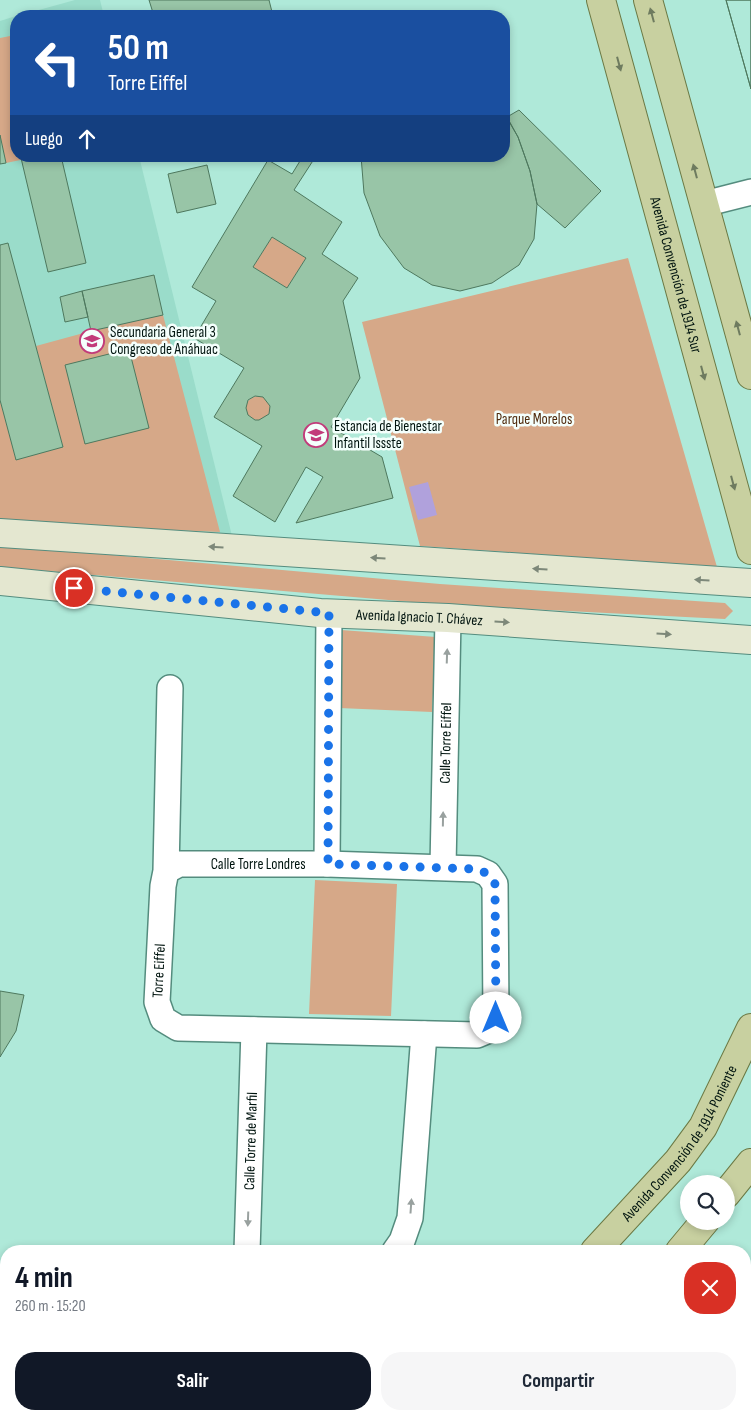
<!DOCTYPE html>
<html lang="es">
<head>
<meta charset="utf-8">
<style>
	body { margin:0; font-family:"Sofia Sans Condensed",sans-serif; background:#f6f6f7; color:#1f2937; height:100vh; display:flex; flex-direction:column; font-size:19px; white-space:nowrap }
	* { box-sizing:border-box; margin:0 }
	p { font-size:16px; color:#747a83 }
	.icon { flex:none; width:28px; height:28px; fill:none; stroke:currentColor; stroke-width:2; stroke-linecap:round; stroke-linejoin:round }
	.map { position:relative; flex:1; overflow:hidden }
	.details { position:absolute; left:0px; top:1245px; width:751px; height:175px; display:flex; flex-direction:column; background:#fff; border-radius:20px 20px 0 0; box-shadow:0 2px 8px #0003 }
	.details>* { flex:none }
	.top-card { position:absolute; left:10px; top:10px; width:500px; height:152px; border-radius:20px; box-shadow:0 2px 8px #0003; background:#1a4fa0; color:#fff; overflow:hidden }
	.fabs { position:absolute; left:680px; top:1175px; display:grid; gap:10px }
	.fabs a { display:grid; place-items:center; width:55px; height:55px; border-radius:50%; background:#fff; box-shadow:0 2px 8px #0003; font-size:25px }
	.pin { position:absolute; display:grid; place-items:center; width:42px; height:42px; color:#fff; margin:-21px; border:2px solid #fff; border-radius:50%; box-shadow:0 1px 5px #0007 }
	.me { position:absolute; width:55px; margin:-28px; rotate:0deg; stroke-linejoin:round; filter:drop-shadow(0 0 4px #0008) }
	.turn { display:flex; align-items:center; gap:18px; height:105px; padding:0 15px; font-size:22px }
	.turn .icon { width:65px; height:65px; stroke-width:2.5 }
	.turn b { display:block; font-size:35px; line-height:42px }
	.then { display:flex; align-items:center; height:48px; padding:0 15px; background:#0003; gap:10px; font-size:19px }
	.round { display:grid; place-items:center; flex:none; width:52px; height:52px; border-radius:20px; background:#f6f6f7 }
	.summary { display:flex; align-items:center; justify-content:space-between; height:85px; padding:0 15px }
	h1 { font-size:30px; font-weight:700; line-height:38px; color:#111827 }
	.primary-button { display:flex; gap:10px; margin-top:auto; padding:10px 15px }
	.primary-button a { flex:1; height:58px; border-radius:20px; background:#111827; color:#fff; font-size:20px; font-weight:700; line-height:58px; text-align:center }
	.primary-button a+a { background:#f6f6f7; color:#1f2937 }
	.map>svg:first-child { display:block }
	.built { fill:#9adcca }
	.green { fill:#d6a888 }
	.water { fill:#b0a1dc }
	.building { fill:#98c5a7; stroke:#4e785e; fill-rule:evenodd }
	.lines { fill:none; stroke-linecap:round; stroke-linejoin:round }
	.lane-casing { stroke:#548c7e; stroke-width:15 }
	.street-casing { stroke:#548c7e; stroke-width:28 }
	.secondary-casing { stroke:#548c7e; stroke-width:30 }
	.primary-casing { stroke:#6b7944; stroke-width:30 }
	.lane { stroke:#fff; stroke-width:12 }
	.street { stroke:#fff; stroke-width:25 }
	.secondary { stroke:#e4e7d0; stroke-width:28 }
	.primary { stroke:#c8d0a0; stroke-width:28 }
	.oneway { fill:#6e7b5f }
	.oneway2 { fill:#7d8879 }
	.oneway3 { fill:#99a19f }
	.route { stroke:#1a73e8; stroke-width:9; stroke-dasharray:0 16.2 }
	.labels { text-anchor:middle; stroke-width:5; stroke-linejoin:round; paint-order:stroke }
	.street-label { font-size:15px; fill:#00140f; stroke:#f4fffc }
	.poi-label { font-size:15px; fill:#00140f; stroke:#f4fffc; text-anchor:start }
	.park-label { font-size:15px; fill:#502b0d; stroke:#f4fffc }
</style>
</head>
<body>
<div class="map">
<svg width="751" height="1420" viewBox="0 0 751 1420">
	<rect width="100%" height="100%" fill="#afe9d9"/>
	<path class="built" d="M75,0h25l4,16h-87z
		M16,16v140h123l93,380 -232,-11v-504z"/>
	<path class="green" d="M10,36l6,29v91l19,1 -29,6 -6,-28v-97z
		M272,237l34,21 -19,30 -34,-21z
		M628,258l89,309 -297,-21 -58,-224z
		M163,315l57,217 -220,-9v-123l16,60 47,-13 -27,-101 55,-15z
		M246 408a12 12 0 1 1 24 0a12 12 0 1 1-24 0Z
		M0,545l440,39 285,19 8,8 -8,8 -278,-14 -447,-38z
		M341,630l95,7 -4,75 -93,-4z
		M315,880l82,4 -6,132 -82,-2z
		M745,1395h6v25h-95l3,-3v-3h86z"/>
	<path class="water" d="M428,482l9,33 -19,5 -9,-33z"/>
	<path class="building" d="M149,0h120l4,16h-119z
		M726,0h25v89z
		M726,0h25v89z
		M519,110l82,81 -36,37 -28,-24 -7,-33 -12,-34 -11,-20z
		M504,113l14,24 12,34 7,33 -3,35 -15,26 -27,18 -32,8 -28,-6 -28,-17 -24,-32 -16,-43 -3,-37h143z
		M0,135l6,28 -6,1z
		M61,156l25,107 -38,9 -27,-114z
		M303,156h13l-22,34 48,32 -20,32 36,24 -15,23 17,77 -29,49 51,30 11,41 -97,25 27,-46 -17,-10 -31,55 -42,-26 29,-50 -48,-29 30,-49 -50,-30 22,-37 -24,-14 76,-127 24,14zM272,237l34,21 -19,30 -34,-21zM255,396l8,1 7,9 -1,8 -10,6h-4l-7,-5 -2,-7 2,-8z
		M207,165l9,39 -39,9 -9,-39z
		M8,243l55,204 -47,13 -16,-60v-155z
		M154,275l9,40 -72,16 -9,-40z
		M82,291l6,26 -23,5 -5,-25z
		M129,349l20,79 -64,16 -20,-79z
		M0,991l24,4 -8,36 -16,26z
		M745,1357l6,1v37h-6z
		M0,1403l5,8 -5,3z
		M5,1411l4,9h-9v-6z
		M85,1414h58l4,6h-72z
		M230,1414h33l6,6h-35z
		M312,1414h34l1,1 -5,5h-25z
		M575,1414h84v4l-3,2h-87z"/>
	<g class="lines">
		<defs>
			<path id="lane" d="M0,1337l6,-2
				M297,1414l6,6
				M365,1414l6,6"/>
			<g id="street">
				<path d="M704,204l47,-12"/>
				<path d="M327,864l2,-251"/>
				<path id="s1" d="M443,867l5,-249"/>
				<path id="s2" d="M166,871l13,-7h148l150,5 11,5 7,10 1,134 -7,12 -12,5 -299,-7 -15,-9 -6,-17 6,-116 3,-15 4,-183"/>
				<path id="s3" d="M247,1251l7,-221"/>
				<path d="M395,1251l7,-10 8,-23 14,-184"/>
				<path d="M745,1339h6"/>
			</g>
			<g id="secondary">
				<path d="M0,533l751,50"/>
				<path id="s4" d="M0,581l320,32 128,5 303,22"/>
			</g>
			<g id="primary">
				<path id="s5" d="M601,0l150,550"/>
				<path d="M648,0l103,375"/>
				<path d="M726,1194l25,-31"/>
				<path id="s6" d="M595,1251l83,-90 25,-34 48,-99"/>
				<path d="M680,1251l25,-30"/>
				<path d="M418,1420l7,-6"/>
				<path d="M494,1420l7,-6"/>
			</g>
		</defs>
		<use href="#lane" class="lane-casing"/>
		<use href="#street" class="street-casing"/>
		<use href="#secondary" class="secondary-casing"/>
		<use href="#primary" class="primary-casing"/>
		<use href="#lane" class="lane"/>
		<use href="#street" class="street"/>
		<use href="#secondary" class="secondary"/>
		<use href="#primary" class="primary"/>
	</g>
	<defs><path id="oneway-solid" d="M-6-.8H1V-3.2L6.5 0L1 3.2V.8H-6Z" transform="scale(1.25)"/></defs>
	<g class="oneway">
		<use href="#oneway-solid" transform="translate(652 15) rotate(-105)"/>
		<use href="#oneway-solid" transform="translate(619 64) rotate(75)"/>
		<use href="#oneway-solid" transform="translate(695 171) rotate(-105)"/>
		<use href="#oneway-solid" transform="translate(738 328) rotate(-105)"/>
		<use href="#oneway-solid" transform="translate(703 373) rotate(75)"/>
		<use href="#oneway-solid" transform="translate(733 483) rotate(75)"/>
	</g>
	<g class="oneway2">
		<use href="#oneway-solid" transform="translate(216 547) rotate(-176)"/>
		<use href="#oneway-solid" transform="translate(378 558) rotate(-176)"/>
		<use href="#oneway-solid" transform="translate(540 569) rotate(-176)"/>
		<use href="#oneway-solid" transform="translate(702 580) rotate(-176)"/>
		<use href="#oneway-solid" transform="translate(502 622) rotate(4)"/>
		<use href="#oneway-solid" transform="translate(664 634) rotate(4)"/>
	</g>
	<g class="oneway3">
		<use href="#oneway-solid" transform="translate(447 656) rotate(-88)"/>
		<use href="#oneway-solid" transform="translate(443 819) rotate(-89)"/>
		<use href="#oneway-solid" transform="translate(411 1206) rotate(-86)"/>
		<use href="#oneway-solid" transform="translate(248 1219) rotate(92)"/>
	</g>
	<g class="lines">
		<path class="route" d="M74,588l255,25 -1,251 149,5 11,5 7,10 1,134"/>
	</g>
	<defs>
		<symbol id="school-ring" viewBox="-11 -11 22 22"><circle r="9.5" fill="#f4fffc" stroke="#c23b7a" stroke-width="1.5"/><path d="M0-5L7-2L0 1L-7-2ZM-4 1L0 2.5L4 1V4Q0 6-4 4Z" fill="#c23b7a"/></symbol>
	</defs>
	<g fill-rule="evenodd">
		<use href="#school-ring" x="78" y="327" width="28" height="28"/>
		<use href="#school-ring" x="302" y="421" width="28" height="28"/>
	</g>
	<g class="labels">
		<g class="street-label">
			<text dy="5" stroke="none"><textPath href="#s5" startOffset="285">Avenida Convención de 1914 Sur</textPath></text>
			<text dy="5" stroke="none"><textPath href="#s4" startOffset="421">Avenida Ignacio T. Chávez</textPath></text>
			<text dy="5" stroke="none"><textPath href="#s1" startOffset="124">Calle Torre Eiffel</textPath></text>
			<text dy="5" stroke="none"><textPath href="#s2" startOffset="94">Calle Torre Londres</textPath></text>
			<text dy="5" stroke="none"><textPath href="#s2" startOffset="864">Torre Eiffel</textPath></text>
			<text dy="5" stroke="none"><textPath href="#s3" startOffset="110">Calle Torre de Marfil</textPath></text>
			<text dy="5" stroke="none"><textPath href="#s6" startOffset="138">Avenida Convención de 1914 Poniente</textPath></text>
		</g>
		<g class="poi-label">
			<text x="110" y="337">Secundaria General 3<tspan x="110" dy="17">Congreso de Anáhuac</tspan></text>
			<text x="334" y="431">Estancia de Bienestar<tspan x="334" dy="17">Infantil Issste</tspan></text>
		</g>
		<g class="park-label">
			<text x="534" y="424">Parque Morelos</text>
		</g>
	</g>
</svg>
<div class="fabs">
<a><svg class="icon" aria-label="search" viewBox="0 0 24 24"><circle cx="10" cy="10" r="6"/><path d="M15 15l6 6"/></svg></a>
</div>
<div class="pin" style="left:74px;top:588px;background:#d93025"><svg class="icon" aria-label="arrive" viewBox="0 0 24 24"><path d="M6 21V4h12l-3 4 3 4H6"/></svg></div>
<svg class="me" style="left:496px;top:1018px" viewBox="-20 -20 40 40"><circle r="19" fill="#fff"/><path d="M0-13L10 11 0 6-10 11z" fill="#1a73e8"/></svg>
<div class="top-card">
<div class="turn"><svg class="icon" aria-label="left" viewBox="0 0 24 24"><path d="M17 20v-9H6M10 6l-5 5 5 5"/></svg><div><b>50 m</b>Torre Eiffel</div></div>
<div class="then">Luego<svg class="icon" aria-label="ahead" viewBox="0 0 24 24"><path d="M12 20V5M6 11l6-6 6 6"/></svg></div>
</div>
<section class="details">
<div class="summary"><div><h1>4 min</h1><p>260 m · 15:20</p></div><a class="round" style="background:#d93025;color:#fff"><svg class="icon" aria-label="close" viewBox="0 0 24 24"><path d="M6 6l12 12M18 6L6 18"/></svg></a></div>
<div class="primary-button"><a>Salir</a><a>Compartir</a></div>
</section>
</div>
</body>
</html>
